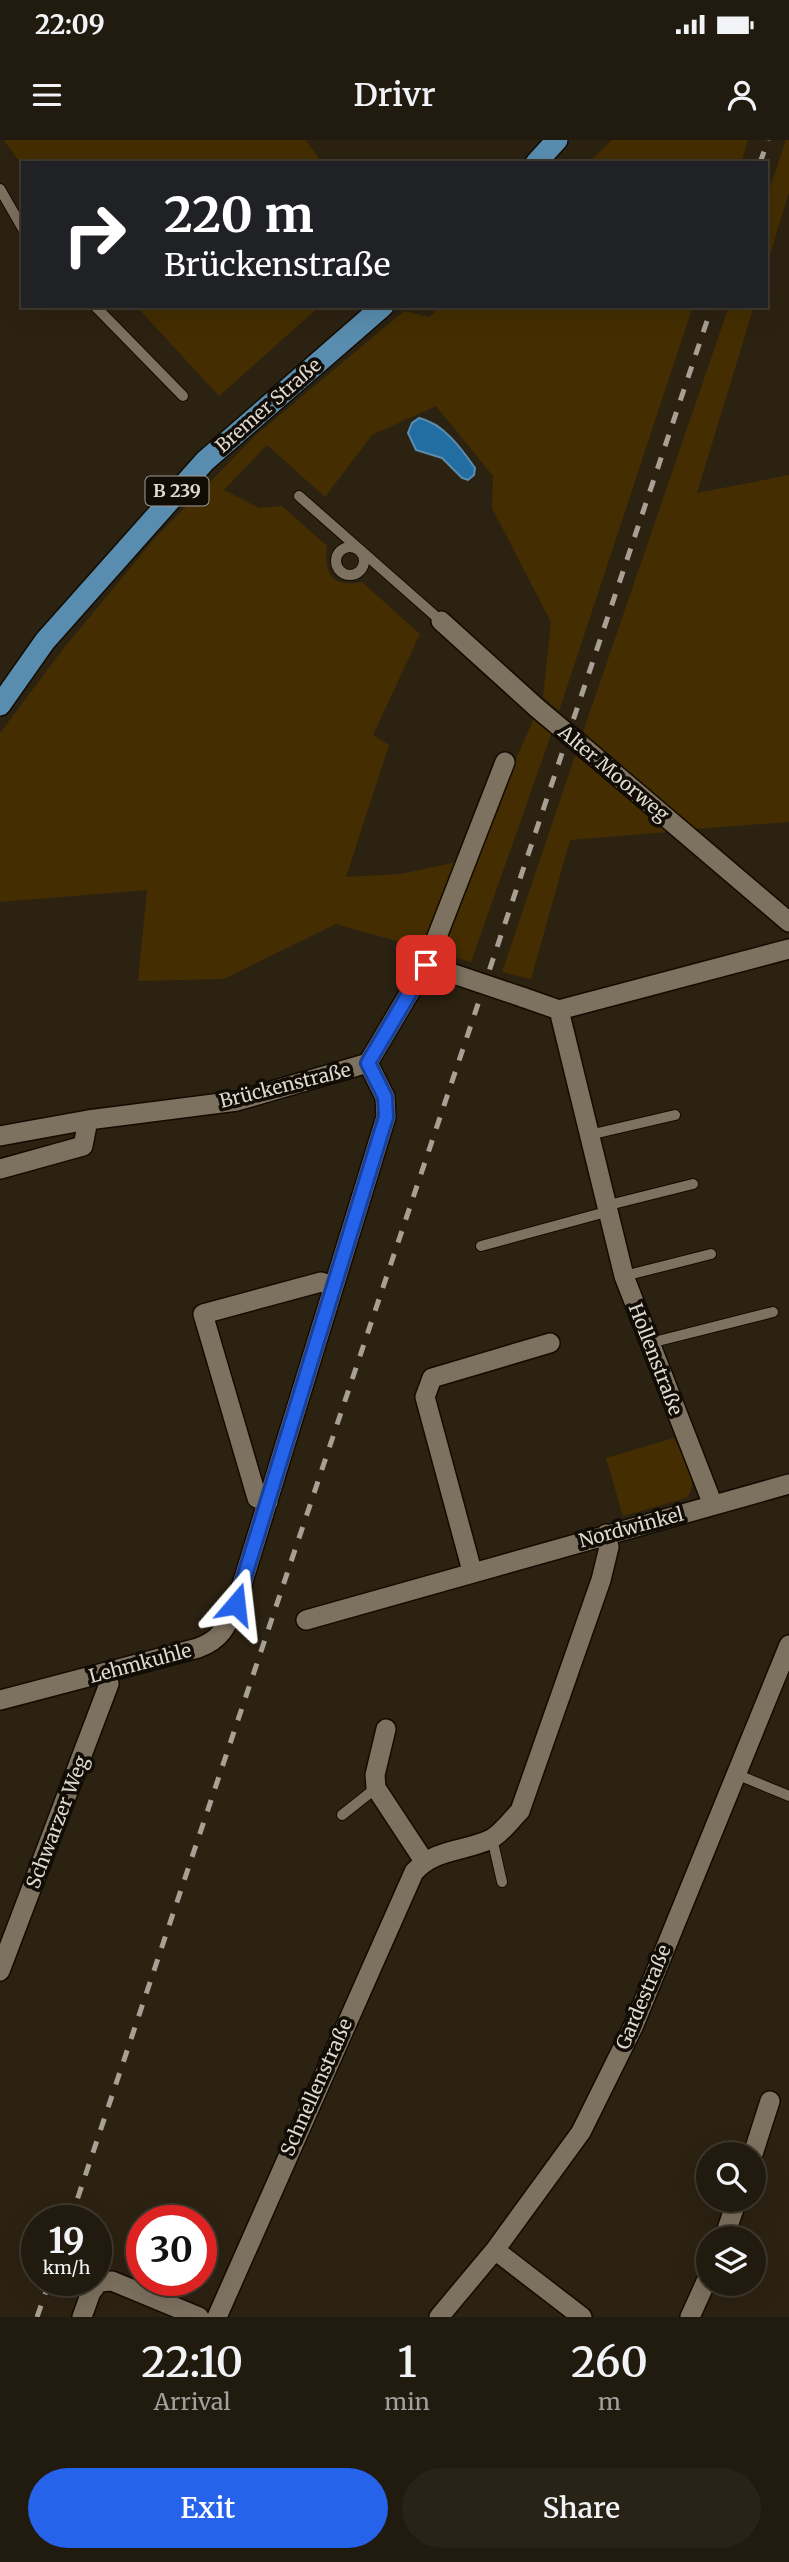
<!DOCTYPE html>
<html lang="en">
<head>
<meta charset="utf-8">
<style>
	body { margin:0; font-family:Merriweather,serif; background:#292317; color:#f1f3f6; height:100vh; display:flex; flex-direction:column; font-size:26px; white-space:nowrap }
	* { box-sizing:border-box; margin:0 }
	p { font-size:23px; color:#a2a19e }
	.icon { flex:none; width:38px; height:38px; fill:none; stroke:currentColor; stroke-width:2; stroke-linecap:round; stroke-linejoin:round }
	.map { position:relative; height:2177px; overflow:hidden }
	.panel { display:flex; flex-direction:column; background:#211a0e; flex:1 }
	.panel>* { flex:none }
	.banner { position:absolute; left:21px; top:21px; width:747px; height:147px; border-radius:0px; box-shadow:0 7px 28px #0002,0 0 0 2px #3e382e; background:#202124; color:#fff; overflow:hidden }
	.tools { position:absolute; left:696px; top:2002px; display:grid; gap:14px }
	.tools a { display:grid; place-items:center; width:70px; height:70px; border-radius:50%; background:#211a0e; box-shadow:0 7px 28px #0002,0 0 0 2px #3e382e; font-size:35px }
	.speed { position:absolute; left:21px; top:2065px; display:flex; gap:14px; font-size:35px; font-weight:700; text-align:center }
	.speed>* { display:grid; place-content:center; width:91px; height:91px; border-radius:50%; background:#211a0e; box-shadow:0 7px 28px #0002,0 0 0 2px #3e382e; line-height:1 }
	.speed small { font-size:18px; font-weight:400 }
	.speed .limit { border:10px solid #d22; background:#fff; color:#111 }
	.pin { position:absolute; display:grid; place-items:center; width:60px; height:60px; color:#fff; margin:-30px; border-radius:14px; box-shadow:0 4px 10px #0006 }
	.me { position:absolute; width:77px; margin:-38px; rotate:17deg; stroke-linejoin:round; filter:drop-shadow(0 0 5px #0008) }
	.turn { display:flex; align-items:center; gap:24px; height:147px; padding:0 28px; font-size:32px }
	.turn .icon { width:91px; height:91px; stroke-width:2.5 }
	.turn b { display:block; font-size:49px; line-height:60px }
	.eta { display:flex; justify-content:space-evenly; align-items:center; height:119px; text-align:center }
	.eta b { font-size:42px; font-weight:600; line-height:49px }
	.button { display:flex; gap:14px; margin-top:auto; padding:14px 28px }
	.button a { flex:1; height:80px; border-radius:42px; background:#2563eb; color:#fff; font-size:28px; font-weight:600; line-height:80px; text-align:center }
	.button a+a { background:#292317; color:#f1f3f6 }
	.status { display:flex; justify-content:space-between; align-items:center; height:49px; padding:0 35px; background:#211a0e; direction:ltr }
	.status svg { height:19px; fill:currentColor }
	header { display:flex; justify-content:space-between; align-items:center; height:91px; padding:0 28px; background:#211a0e; font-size:32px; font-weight:600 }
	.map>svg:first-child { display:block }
	.green { fill:#442e01 }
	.water { fill:#226da2; stroke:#5b8daf; stroke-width:2 }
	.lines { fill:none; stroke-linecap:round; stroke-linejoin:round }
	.lane-casing { stroke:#140b00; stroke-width:12 }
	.street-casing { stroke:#140b00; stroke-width:22 }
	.primary-casing { stroke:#140b00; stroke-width:24 }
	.lane { stroke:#7d715f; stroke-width:10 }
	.street { stroke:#7d715f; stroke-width:19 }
	.primary { stroke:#598daf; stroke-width:21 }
	.rail { stroke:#a8a094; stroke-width:5; stroke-dasharray:12 12; stroke-linecap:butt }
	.street-bridge-casing { stroke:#140b00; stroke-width:22; stroke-linecap:butt }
	.street-bridge { stroke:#7d715f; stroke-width:19 }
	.route-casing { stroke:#184099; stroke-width:18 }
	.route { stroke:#2563eb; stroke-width:12 }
	.labels { text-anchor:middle; stroke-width:7; stroke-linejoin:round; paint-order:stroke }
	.shield { fill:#110c06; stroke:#a19b92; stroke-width:2 }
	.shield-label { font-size:18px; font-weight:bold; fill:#dfd8ce }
	.street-label { font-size:19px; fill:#dfd8ce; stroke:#110c06 }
</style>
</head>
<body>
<div class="status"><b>22:09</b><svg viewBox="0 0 49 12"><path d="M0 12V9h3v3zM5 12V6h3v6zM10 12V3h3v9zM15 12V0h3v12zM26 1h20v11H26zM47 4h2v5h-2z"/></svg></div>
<header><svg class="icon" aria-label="menu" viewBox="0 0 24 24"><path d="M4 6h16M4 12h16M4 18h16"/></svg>Drivr<svg class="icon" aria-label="person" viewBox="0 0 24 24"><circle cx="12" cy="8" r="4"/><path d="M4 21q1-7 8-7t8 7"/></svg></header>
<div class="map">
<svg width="789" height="2177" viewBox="0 0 789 2177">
	<rect width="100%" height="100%" fill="#2c2212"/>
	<path class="green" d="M4,0h302l16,23h-299v4z
		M612,0h136l-7,23h-153z
		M786,0h3v52l-22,73v-69z
		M136,166h184l-101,90z
		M441,166h252l-134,405 -16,-14 8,-75 -59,-114 1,-32 -57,-70 -64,29 -47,62 -58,-52 -43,45 35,18 23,-2 45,40c-3,29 5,42 35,36l58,52 -47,101 16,10 -43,132 54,-3 72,-15 63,-143 17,16 -81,230 -135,-38 -112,55 -86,2 9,-91 -147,12v-169l63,-84 93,-112 100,-102 148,-124 25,6z
		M729,166h25l-57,187 92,-18v347l-95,7 -111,-97z
		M576,613l91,79 -97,8 -39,139 -29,-7z
		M674,1298c8,18 28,43 12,60l-63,18 -17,-58z"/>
	<path class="water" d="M419,278c24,5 42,30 56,50l-1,7 -6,5 -6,-2 -20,-20 -26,-8 -8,-17 4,-10z"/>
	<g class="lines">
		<defs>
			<path id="lane" d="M0,49l23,40
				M95,166l88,90
				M299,356l142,125
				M336 421a14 14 0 1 1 28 0a14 14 0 1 1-28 0Z
				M589,995l86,-20
				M605,1066l88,-22
				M481,1106l125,-34
				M624,1136l87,-22
				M650,1203l123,-31
				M736,1634l53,22
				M342,1675l34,-27
				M492,1698l10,44"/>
			<path id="street" d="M441,481l96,87
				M587,610l202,172
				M426,825l79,-203
				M522,857l37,13 230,-61
				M559,870l65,266 89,229
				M0,996l88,-16 149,-19 131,-38 58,-98 16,5
				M0,1029l83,-23 5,-26
				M268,1362l-11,-4 -54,-184 118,-32 12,4
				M472,1431l-47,-174 7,-19 118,-35
				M306,1480l483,-136
				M0,1560l198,-52c23,-8 29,-22 38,-44l150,-487 -1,-20 -17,-34
				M386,1589l-11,46 1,13 48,73
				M0,1831l109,-287 -3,-12
				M753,2014l17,-53
				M724,2098l13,-38
				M495,2110l87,67
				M82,2177l9,-25 8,-10 13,-1 87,36
				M217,2177l197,-445c22,-24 50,-20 77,-33 10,-5 20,-19 29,-28l81,-231 8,-33 -3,-13
				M439,2177l56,-67 86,-118 53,-107 155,-380
				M690,2177l19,-42"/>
			<path id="primary" d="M536,23l21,-23
				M0,565l45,-64 160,-180 178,-155"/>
		</defs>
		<use href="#lane" class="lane-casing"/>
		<use href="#street" class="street-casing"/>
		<use href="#primary" class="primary-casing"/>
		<use href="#lane" class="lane"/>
		<use href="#street" class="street"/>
		<use href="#primary" class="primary"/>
		<path class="rail" d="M760,23l8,-23
			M70,2081l642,-1915
			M37,2177l13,-37"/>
		<defs>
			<path id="street-bridge" d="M537,568l50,42
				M442,830l80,27"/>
		</defs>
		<use href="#street-bridge" class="street-bridge-casing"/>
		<use href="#street-bridge" class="street-bridge"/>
	</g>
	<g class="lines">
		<defs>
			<path id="route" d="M236,1464l150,-487 -1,-20 -17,-34 58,-98"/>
		</defs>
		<use href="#route" class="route-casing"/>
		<use href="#route" class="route"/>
	</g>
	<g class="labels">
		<rect class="shield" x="145.5" y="336.5" width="63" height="29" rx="5"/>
		<g class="shield-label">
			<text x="177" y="357">B 239</text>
		</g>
		<g class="street-label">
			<text transform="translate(268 265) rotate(-41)" y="7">Bremer Straße</text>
			<text transform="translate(614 633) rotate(40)" y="7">Alter Moorweg</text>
			<text transform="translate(285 945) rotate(-14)" y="7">Brückenstraße</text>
			<text transform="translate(656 1219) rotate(69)" y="7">Hollenstraße</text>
			<text transform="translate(631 1387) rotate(-15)" y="7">Nordwinkel</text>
			<text transform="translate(140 1523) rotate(-15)" y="7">Lehmkuhle</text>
			<text transform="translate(57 1682) rotate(-69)" y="7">Schwarzer Weg</text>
			<text transform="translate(643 1857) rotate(-67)" y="7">Gardestraße</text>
			<text transform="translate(316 1947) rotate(-66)" y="7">Schnellenstraße</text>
		</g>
	</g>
</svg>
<div class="tools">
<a><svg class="icon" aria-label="search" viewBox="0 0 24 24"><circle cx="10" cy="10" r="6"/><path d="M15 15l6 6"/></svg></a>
<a><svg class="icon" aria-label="layers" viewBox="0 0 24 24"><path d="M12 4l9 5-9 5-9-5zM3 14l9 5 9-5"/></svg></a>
</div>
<div class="speed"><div>19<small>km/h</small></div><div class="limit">30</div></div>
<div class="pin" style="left:426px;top:825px;background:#d93025"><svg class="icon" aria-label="arrive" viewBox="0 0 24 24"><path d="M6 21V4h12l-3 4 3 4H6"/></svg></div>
<svg class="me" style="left:236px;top:1464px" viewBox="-20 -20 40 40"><path d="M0-17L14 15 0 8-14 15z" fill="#2563eb" stroke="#fff" stroke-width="4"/></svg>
<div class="banner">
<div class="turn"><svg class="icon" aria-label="right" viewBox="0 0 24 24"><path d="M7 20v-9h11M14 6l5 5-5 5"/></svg><div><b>220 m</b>Brückenstraße</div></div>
</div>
</div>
<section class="panel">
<div class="eta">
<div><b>22:10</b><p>Arrival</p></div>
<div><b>1</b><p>min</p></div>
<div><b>260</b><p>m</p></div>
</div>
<div class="button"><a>Exit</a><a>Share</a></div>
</section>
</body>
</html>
